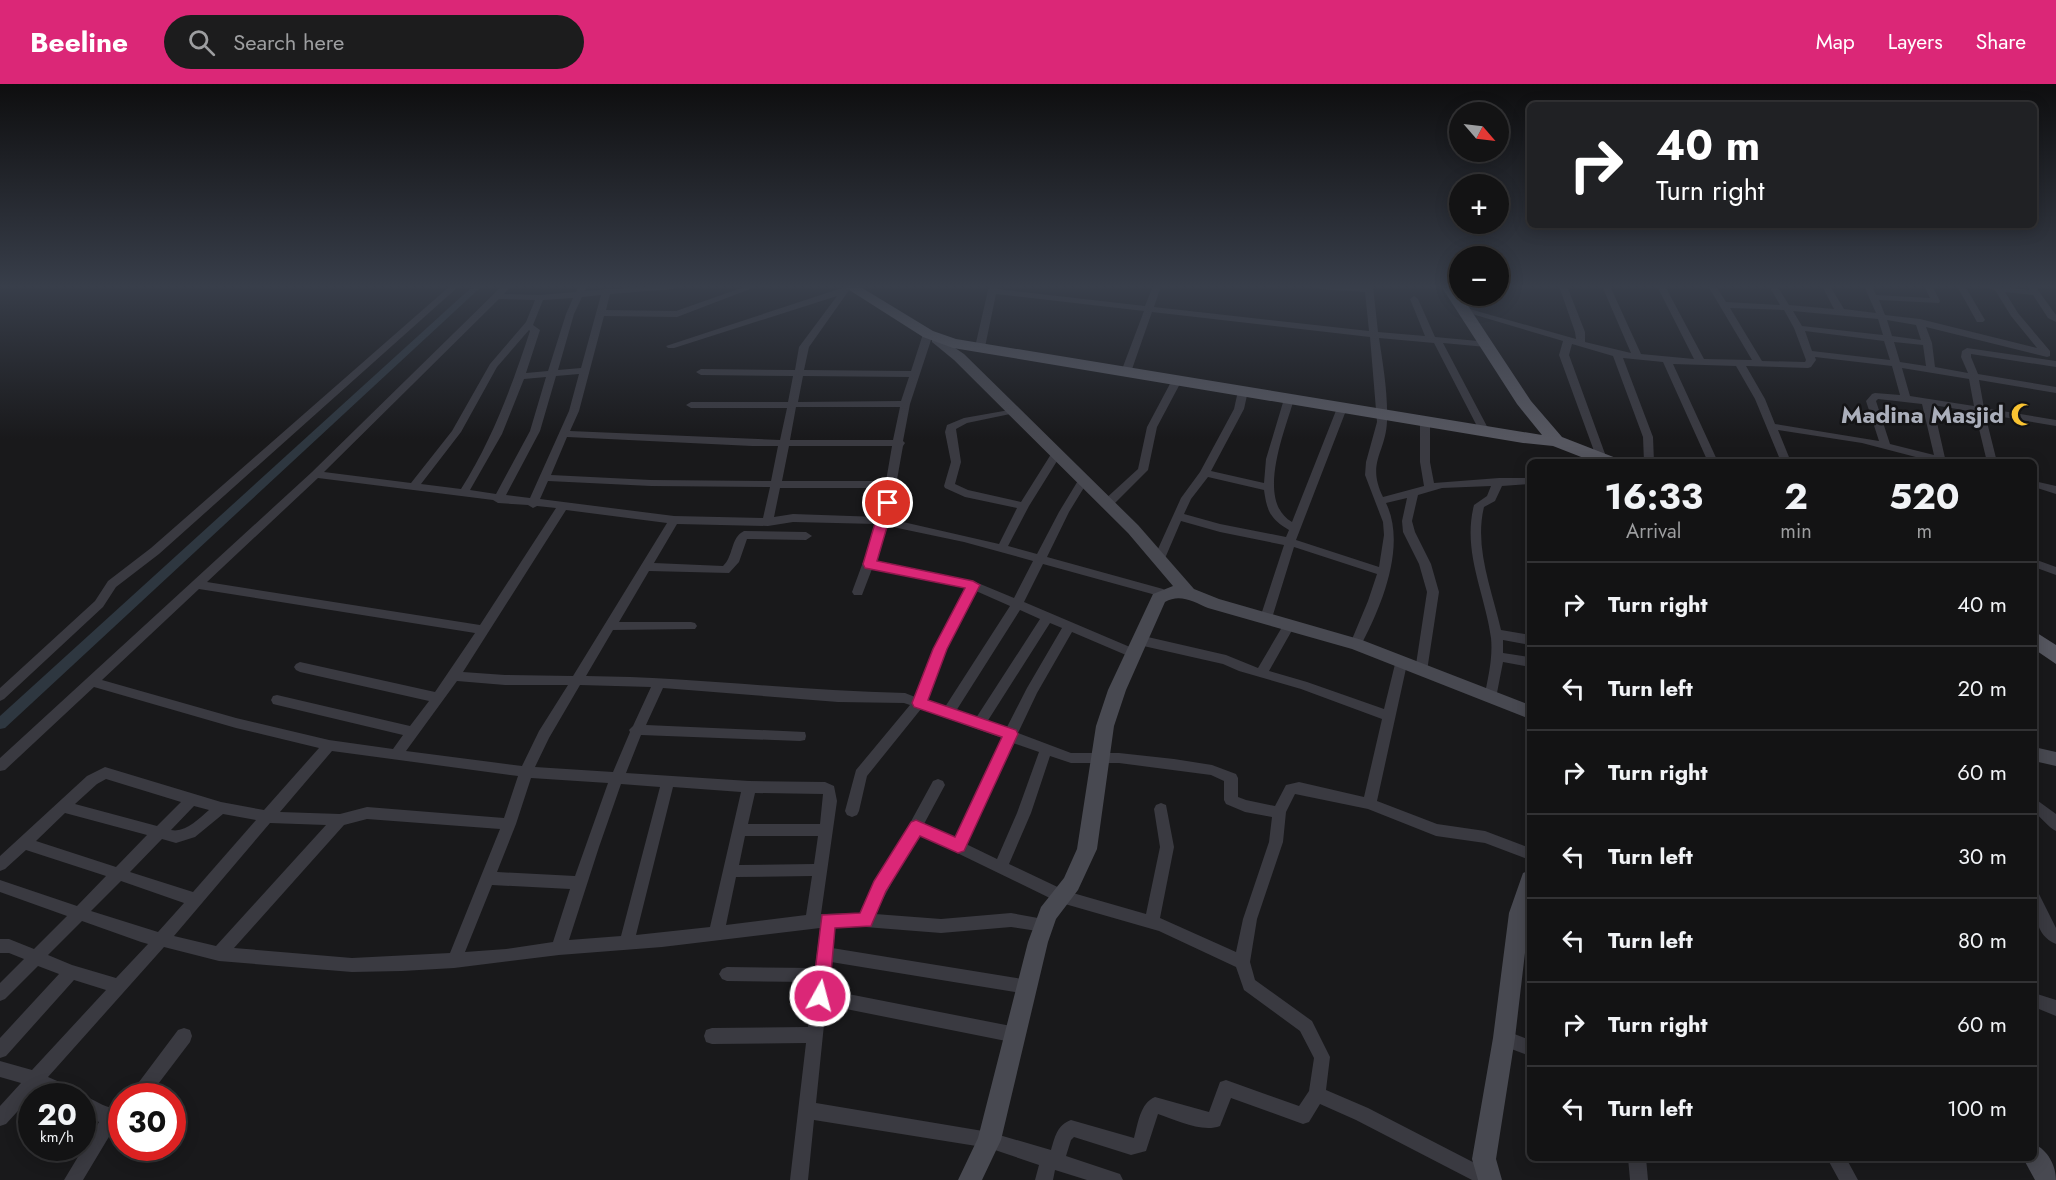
<!DOCTYPE html>
<html lang="en">
<head>
<meta charset="utf-8">
<style>
	body { margin:0; font-family:Jost,sans-serif; background:#1c1c1d; color:#f1f3f6; height:100vh; display:flex; flex-direction:column; font-size:22px; white-space:nowrap }
	* { box-sizing:border-box; margin:0 }
	p { font-size:20px; color:#9d9ea0 }
	.icon { flex:none; width:33px; height:33px; fill:none; stroke:currentColor; stroke-width:2; stroke-linecap:round; stroke-linejoin:round }
	.map { position:relative; flex:1; overflow:hidden }
	.panel { position:absolute; left:1527px; top:375px; width:510px; height:702px; display:flex; flex-direction:column; background:#131314; border-radius:9px; box-shadow:0 3px 15px #0003,0 0 0 2px #323234 }
	.panel>* { flex:none }
	.banner { position:absolute; left:1527px; top:18px; width:510px; height:126px; border-radius:9px; box-shadow:0 3px 15px #0003,0 0 0 2px #323234; background:#202124; color:#fff; overflow:hidden }
	.needle { width:39px; rotate:118deg }
	.fabs { position:absolute; left:1449px; top:18px; display:grid; gap:12px }
	.fabs a { display:grid; place-items:center; width:60px; height:60px; border-radius:50%; background:#131314; box-shadow:0 3px 15px #0003,0 0 0 2px #323234; font-size:30px }
	.speed { position:absolute; left:18px; top:999px; display:flex; gap:12px; font-size:30px; font-weight:700; text-align:center }
	.speed>* { display:grid; place-content:center; width:78px; height:78px; border-radius:50%; background:#131314; box-shadow:0 3px 15px #0003,0 0 0 2px #323234; line-height:1 }
	.speed small { font-size:15px; font-weight:400 }
	.speed .limit { border:9px solid #d22; background:#fff; color:#111 }
	.pin { position:absolute; display:grid; place-items:center; width:51px; height:51px; color:#fff; margin:-26px; border:3px solid #fff; border-radius:50%; box-shadow:0 2px 6px #0007 }
	.me { position:absolute; width:66px; margin:-33px; rotate:7deg; stroke-linejoin:round; filter:drop-shadow(0 0 4px #0008) }
	.turn { display:flex; align-items:center; gap:21px; height:126px; padding:0 30px; font-size:27px }
	.turn .icon { width:78px; height:78px; stroke-width:2.5 }
	.turn b { display:block; font-size:42px; line-height:51px }
	.eta { display:flex; justify-content:space-evenly; align-items:center; height:102px; text-align:center }
	.eta b { font-size:36px; font-weight:700; line-height:42px }
	ul { padding:0; list-style:none }
	li { display:flex; align-items:center; gap:18px; height:84px; padding:0 30px; border-top:2px solid #323234 }
	li div { flex:1 }
	li b { display:block; font-size:22px }
	li em { font-style:normal }
	header { display:flex; align-items:center; gap:36px; box-sizing:border-box; height:84px; padding:0 30px; background:#db2777; color:#fff }
	header strong { font-size:28px }
	nav { display:flex; gap:33px; margin-inline-start:auto; font-size:21px }
	.search { width:420px; height:54px; background:#1c1c1d; display:flex; align-items:center; gap:15px; box-sizing:border-box; padding:0 21px; border-radius:33px; color:#9d9ea0; font-size:22px }
	.map>svg:first-child { display:block }
	.lines { fill:none; stroke-linecap:round; stroke-linejoin:round }
	.canal { fill:#2e3740; fill-rule:evenodd }
	.street { fill:#3a3a41; fill-rule:evenodd }
	.secondary { fill:#484951; fill-rule:evenodd }
	.primary { fill:#565760; fill-rule:evenodd }
	.route { fill:#db2777; stroke:#8e194d; stroke-width:1.5 }
	.labels { text-anchor:middle; stroke-width:5; stroke-linejoin:round; paint-order:stroke }
	.poi-label { font-size:24px; font-weight:bold; fill:#abafbb; stroke:#141416; text-anchor:end }
</style>
</head>
<body>
<header>
<strong>Beeline</strong>
<div class="search"><svg class="icon" aria-label="search" viewBox="0 0 24 24"><circle cx="10" cy="10" r="6"/><path d="M15 15l6 6"/></svg>Search here</div>
<nav><a>Map</a><a>Layers</a><a>Share</a></nav>
</header>
<div class="map">
<svg width="2056" height="1096" viewBox="0 0 2056 1096">
	<rect width="100%" height="100%" fill="#19191b"/>
	<g class="lines">
		<path class="canal" d="M473,202h9l-477,442 -5,1v-13z"/>
		<path class="street" d="M450,202h9l-300,268 -43,33 -13,20 -99,92 -4,2v-13l95,-87 13,-20 43,-33z
			M502,202h9l-7,8 36,1 36,-3 3,-6h8l-2,5 64,-5h29l-4,3 -64,5 -4,16 70,1 71,-25h11l-81,31 -73,-1 -25,95 -9,20 210,9 7,-32h-96l-5,-3 5,-3h97l5,-26 -92,-1 -5,-3 5,-3 94,1 4,-23 38,-51 -163,52h-6l-2,-2 176,-58 2,-2h8l-43,61 -5,23 107,1 12,-37 5,-3 3,1 2,2 -23,70 -7,37 2,2 -2,3 -13,73 109,25 18,-36 -52,-11 -20,-9 -1,-2 7,-24 -6,-30 2,-7 17,-7 51,-9v4l-48,10 -11,6 5,33 -6,22 13,6 53,12 32,-51h8l1,2 -33,53 -21,40 29,8 22,-42 20,-33h8l1,2 -19,31 -22,45 116,32 6,4 -6,4 -120,-33 -19,38 113,48 2,3 -2,3 -4,2 -61,-26 -35,61 -19,40 53,20h48l55,6 38,6 24,9 2,4v19l8,3 29,6 11,-21 13,-3 65,15 18,-78 -81,-30 -62,-18 -16,-7 -84,-19 -6,-5 6,-5 87,20 32,13 27,-46 4,-1 6,4 -26,46 38,11 77,27 11,-45 2,-3h8l2,3 -30,137 60,23 48,7 45,17v12l-45,-17 -49,-7 -68,-27 -73,-15 -9,18 -3,30 -26,77 -7,43 5,18 57,41 18,36 -4,33 42,18 128,66 3,6h-27l-116,-60 -36,-16 -11,18 -6,2 -72,-26 -11,28c-18,7 -44,-6 -62,-12l-12,37 -15,4 -57,-18 -3,3 -5,16 54,18 3,6h-36l-32,-10 -2,10h-18l4,-15 -50,-17 -175,-28 -6,60h-18l16,-137 -94,1 -6,-2 -2,-6 2,-6 6,-2 96,-1 5,-45 -86,-1 -5,-2 -3,-5 3,-5 5,-2 88,1 5,-40 -158,19 -103,8 -105,13 -52,3 -50,1 -133,-11 -55,-14 -116,130 30,13 2,6c15,1 24,15 42,12v16l-6,1 -33,55h-19l35,-58 -17,-9v-17h-27l-17,-7 -32,35 -6,2v-20l21,-23 -21,-6v-16l32,9 74,-80 -32,-10 -68,76 -6,2v-20l59,-64 -21,-8 -33,33 -5,2v-18l24,-24 -15,-6h-9v-14h9l25,10 33,-33 -67,-24v-12l77,26 29,-30 -80,-26 -21,19 -5,2v-15l87,-80 18,-9 116,35 43,8 55,-62 -83,-20 -142,-41 -89,83 -5,1v-13l312,-286zM601,211l-20,73 -23,2 16,-56 8,-17zM573,214l-7,16 -18,57 -22,2 14,-43 -7,-5 10,-25zM499,215l36,1 -9,22 -36,42 -38,67 -41,52 -87,-11zM529,246l1,1c-18,55 -38,109 -69,158l-40,-5 40,-52 36,-65zM579,290l-10,37 -39,87 -24,-3 34,-64 16,-55zM803,292l106,1 -8,24 -103,1zM546,293l-16,54 -34,63 -26,-4 32,-56 22,-55zM796,323h104l-7,33h-103zM567,353l185,9h26l-7,35 -120,-1 -100,-5zM789,362h103l-6,35h-104zM318,394l175,22 5,3 30,2 5,3 4,-2 19,2 -76,117 -273,-43zM548,397l103,5 119,1 -7,31 -89,-2 -134,-17zM780,404h105l-6,29 -86,-3 -19,3zM566,426l101,13 -94,153 -68,-1 -42,-3zM793,438l84,2 -25,68 2,3h8l10,-26 94,19 -32,61 -19,48 -10,-4c-107,-2 -212,-16 -319,-17l27,-46 82,-1 2,-3 -2,-3 -4,-1h-72l30,-51 80,2 10,-11 8,-23 59,1 6,-4 -6,-4 -62,-1c-14,7 -10,25 -21,35l-69,-3 23,-39 91,2zM888,442l76,16 69,19 -19,37 -41,-17 -98,-19zM199,505l276,44 -40,59 -135,-30 -4,2 -2,3 2,3 4,2 129,29 -19,25 -133,-31 -4,1 -2,4 2,4 4,1 126,30 -10,14 -64,-9 -93,-22 -134,-38zM976,507l34,15 -65,101 -19,-6 20,-52zM1020,526l20,9 -64,99 -20,-7zM1050,539l12,5 -35,60 -21,41 -19,-7zM457,597l48,4h63l-29,46 -17,35 -116,-15zM580,601l71,2 -18,39 -4,4 1,2 -17,40 -78,-5 14,-29zM663,604l175,14 66,1 6,2 -54,65 -11,41 2,4 5,2 5,-2 2,-4 8,-35 54,-67 81,29 -48,101 -30,-15 21,-39 -2,-4 -5,-2 -5,2 -72,132 -40,1 16,-113 -3,-15 -9,-4 -76,-1 -123,-8 15,-38 159,6 5,-1 1,-4 -1,-4 -159,-7zM1013,659l26,9 -22,61 -20,46 -31,-15zM332,667l186,25 -14,42 -137,-11 -27,7 -60,-2zM1050,672l21,7h48l92,12 13,6v19l2,4 19,8 27,5 -3,25 -26,77 -7,33 -76,-34 14,-71 -8,-42 -5,-2 -5,2 -2,4 6,38 -14,67 -80,-23 -57,-27 22,-51zM531,694l77,5 -33,93 -78,-4 19,-48zM106,695l75,23 -24,24 -82,-22 22,-20zM621,700l39,3 -39,149 -52,4 30,-93zM673,703l68,5 -31,135 -74,8zM755,709l68,1 -3,30h-72zM194,722l15,4c-11,9 -23,23 -38,20zM65,729l82,22 -31,32 -80,-26zM223,730l33,6 -63,72 -63,-20 32,-33 14,4 19,-6zM367,735l133,10 -50,124 -98,5 -118,-10 110,-123zM270,739l56,2 -110,121 -42,-10zM918,750l140,68 101,29 77,36 8,23 56,41 14,27 -5,33 -10,15 -73,-26 -6,2 -11,30 -54,-15c-15,6 -17,27 -21,41l-63,-18c-14,5 -16,17 -20,30l-62,-18 -173,-29 10,-98 190,38 6,-2 2,-6 -2,-6 -6,-2 -188,-37 3,-28 197,32 5,-2 3,-5 -3,-5 -5,-2 -196,-32 3,-21h30l76,6 70,-6 33,5 5,-2 2,-5 -2,-5 -38,-7 -70,6 -66,-5zM745,752h73l-4,28 -75,1zM812,792l-6,39 -80,10 10,-48zM121,797l63,22 -26,29 -67,-21zM492,801l78,4 -17,53 -47,7 -41,3zM82,837l59,21 7,2 -32,34 -44,-13 -24,-10z
			M989,202h8v3l148,17 8,-20h8l-7,21 215,24 -4,-39 -46,-3 -4,-3h58l5,46 47,4 -15,-37 4,-3 4,3 17,38 54,5 2,2 -5,3 -43,-4 47,89 -5,3 -5,-3 -46,-89 -55,-5c4,27 9,55 8,83 -1,32 -21,41 -4,76l41,-11 -4,-24v-40l5,-3 5,3v40l4,21 65,-5h31v6l-28,2 -7,15 -11,6c-10,41 8,83 17,123l29,5v10l-27,-5v13l27,4v10l-27,-5 -7,36 -2,3h-8l-2,-3c4,-20 9,-40 7,-60 -6,-45 -29,-86 -17,-133l13,-9 4,-10 -49,2 -24,7 -6,26 3,11 16,32 8,28 -12,79 -2,3h-8l-2,-3 12,-79 -8,-28 -16,-32 -1,-11 5,-23 -21,5c21,43 -5,105 -26,144h-8l-2,-3 18,-43 9,-27 -83,-27 -22,71 -6,4 -6,-4 24,-73 -64,-13 -39,-11 -18,42 -4,1 -6,-4 28,-62 19,-26 34,-63 4,-18 5,-3 5,3 -4,18 -33,62 53,12 2,-24 18,-60 5,-3 3,1 2,2c-9,32 -39,102 -2,123l45,-114 5,-3 3,1 2,2 -51,132 83,27 5,-32 -1,-13 -18,-47 1,-13 11,-40 -7,-85 -218,-25 -21,60 -5,3 -5,-3 23,-61 -148,-17 -11,53 -5,3 -5,-3zM1208,393l56,13c3,21 6,29 25,40l-3,7 -66,-13 -36,-10 7,-15z
			M1559,202h8l18,46v10l46,11 -29,-67h8l31,68 53,5 -37,-73h8l39,73 48,1 -44,-74h8l10,16 54,3 -11,-19h8l12,19 45,4 -12,-23h8l14,23 32,4 -12,-27h8l4,9 54,3 -6,-12h8l8,15 -1,2 -60,-3 6,15 35,4 117,29 -26,-32 -16,-26 -17,-4h21l30,4v-4h6l21,29v7l-8,-4 -15,-23 -28,-3 13,21 32,38v5l-3,1 -121,-30 6,16 3,24 33,6 -7,-16 1,-6 5,-3 89,13v6l-85,-13v3l7,17 78,13v6l-77,-13 5,28 72,12v6l-71,-12 12,48h-10l-12,-50 -42,-7 12,53 8,4h-18l-73,-19 -84,-13 13,32h-10l-26,-63 -19,-33 -63,-2 45,98h-10l-45,-100 -40,-4 30,79 1,25h-10l-1,-25 -30,-81 -41,-12 -3,11 39,107h-10l-39,-107 4,-14 -101,-30 4,-3 110,31 -1,-7zM1730,224l54,2 10,18 12,32 -1,2 -43,-1zM1793,227l85,8 5,16 -81,-9zM1887,236l29,5 5,15 -29,-4zM1805,247l79,10 6,19 -78,-9zM1894,258l29,3 3,21 -26,-4zM1815,273l77,9 8,29 -25,-2 -3,1 -6,7 13,40 -104,-17 -10,-25 -19,-33 62,2 3,-1 5,-7zM1902,284l67,11 5,27 -64,-10zM1878,315l44,5 12,51 -44,-11 -14,-43z
			M1957,202h8l20,34 -2,2h-6z
			M1177,293l5,3 -25,47 -9,43 -37,37h-8l-1,-3 1,-3 35,-32 9,-42 25,-47z
			M2034,397l22,5v8l-22,-7z
			M2034,475l22,8v8l-22,-8z
			M2034,714l22,16v17c-7,-3 -15,-14 -22,-19z
			M2034,808l5,2 17,34v16c-21,-8 -22,-33 -22,-52z
			M2034,909l22,7v16l-22,-9z
			M184,944l6,2 2,6 -2,6 -41,54h-18l2,-6 45,-60z
			M1504,946l26,10v16l-32,-12 -2,-6 2,-6z
			M1628,1074h18l2,22h-18z
			M1827,1074h19l12,22h-19z"/>
		<path class="secondary" d="M936,251l28,19 174,171 56,64 25,10 143,41 168,65v14l-178,-70 -144,-41c-14,-6 -28,-15 -43,-6l-39,88 -12,36 -17,123 -19,41 -22,29 -8,23 -47,198 -19,40h-24l20,-42 50,-196 13,-35 23,-29 13,-29 19,-123 12,-36 45,-96 20,-8 -45,-53 -174,-173 -22,-18v-6z
			M2034,663l22,5v14l-22,-5z
			M1530,786v40l-15,128 -19,121 6,21h-24l-6,-21 21,-121 16,-125 14,-40z
			M2034,1060c14,6 22,22 22,36h-21l-12,-22h11z"/>
		<path class="primary" d="M843,202h16l74,45 23,8 586,96 -25,-31 -76,-118h14l76,115 31,36 54,21 2,4h-24l-41,-16 -30,-3 -570,-95 -30,-11z
			M2034,547l22,14v19l-22,-15z"/>
	</g>
	<linearGradient id="sky" x2="0" y2="1"><stop stop-color="#0e0e0f"/><stop offset="0.57" stop-color="#383e4a"/><stop offset="1" stop-color="#383e4a" stop-opacity="0"/></linearGradient>
	<rect width="2056" height="355" fill="url(#sky)"/>
	<path class="route" d="M888,415l6,4 -17,58 96,20 7,4 -33,64 -19,51 88,30 2,4 -54,117 -6,2 -38,-17 -34,55 -15,35 -36,2 -6,68 -2,6 -7,2 -6,-2 -2,-6 10,-81 38,-2 14,-32 37,-59 5,-2 39,17 47,-100 -88,-30 -2,-4 21,-54 32,-61 -100,-20 -2,-4 18,-61z"/>
	<defs>
		<symbol id="mosque-bare" viewBox="-9 -9 18 18"><path d="M3.5-4.9A6 6 0 1 0 3.5 4.9A5 5 0 1 1 3.5-4.9Z" fill="#fac432" stroke="#141416" stroke-width="2.5" paint-order="stroke"/></symbol>
	</defs>
	<g fill-rule="evenodd">
		<use href="#mosque-bare" x="2006" y="314" width="33" height="33"/>
	</g>
	<g class="labels">
		<g class="poi-label">
			<text x="2004" y="339">Madina Masjid</text>
		</g>
	</g>
</svg>
<div class="fabs">
<a><svg class="needle" viewBox="-14 -14 28 28"><path d="M0-13l5 13h-10z" fill="#e53935"/><path d="M0 13l5-13h-10z" fill="#9d9ea0"/></svg></a>
<a>+</a>
<a>−</a>
</div>
<div class="speed"><div>20<small>km/h</small></div><div class="limit">30</div></div>
<div class="pin" style="left:888px;top:419px;background:#d93025"><svg class="icon" aria-label="arrive" viewBox="0 0 24 24"><path d="M6 21V4h12l-3 4 3 4H6"/></svg></div>
<svg class="me" style="left:820px;top:912px" viewBox="-20 -20 40 40"><circle r="17" fill="#db2777" stroke="#fff" stroke-width="3"/><path d="M0-11L8 9 0 5-8 9z" fill="#fff"/></svg>
<div class="banner">
<div class="turn"><svg class="icon" aria-label="right" viewBox="0 0 24 24"><path d="M7 20v-9h11M14 6l5 5-5 5"/></svg><div><b>40 m</b>Turn right</div></div>
</div>
<section class="panel">
<div class="eta">
<div><b>16:33</b><p>Arrival</p></div>
<div><b>2</b><p>min</p></div>
<div><b>520</b><p>m</p></div>
</div>
<ul>
<li><svg class="icon" aria-label="right" viewBox="0 0 24 24"><path d="M7 20v-9h11M14 6l5 5-5 5"/></svg><div><b>Turn right</b></div><em>40 m</em></li>
<li><svg class="icon" aria-label="left" viewBox="0 0 24 24"><path d="M17 20v-9H6M10 6l-5 5 5 5"/></svg><div><b>Turn left</b></div><em>20 m</em></li>
<li><svg class="icon" aria-label="right" viewBox="0 0 24 24"><path d="M7 20v-9h11M14 6l5 5-5 5"/></svg><div><b>Turn right</b></div><em>60 m</em></li>
<li><svg class="icon" aria-label="left" viewBox="0 0 24 24"><path d="M17 20v-9H6M10 6l-5 5 5 5"/></svg><div><b>Turn left</b></div><em>30 m</em></li>
<li><svg class="icon" aria-label="left" viewBox="0 0 24 24"><path d="M17 20v-9H6M10 6l-5 5 5 5"/></svg><div><b>Turn left</b></div><em>80 m</em></li>
<li><svg class="icon" aria-label="right" viewBox="0 0 24 24"><path d="M7 20v-9h11M14 6l5 5-5 5"/></svg><div><b>Turn right</b></div><em>60 m</em></li>
<li><svg class="icon" aria-label="left" viewBox="0 0 24 24"><path d="M17 20v-9H6M10 6l-5 5 5 5"/></svg><div><b>Turn left</b></div><em>100 m</em></li>
</ul>
</section>
</div>
</body>
</html>
